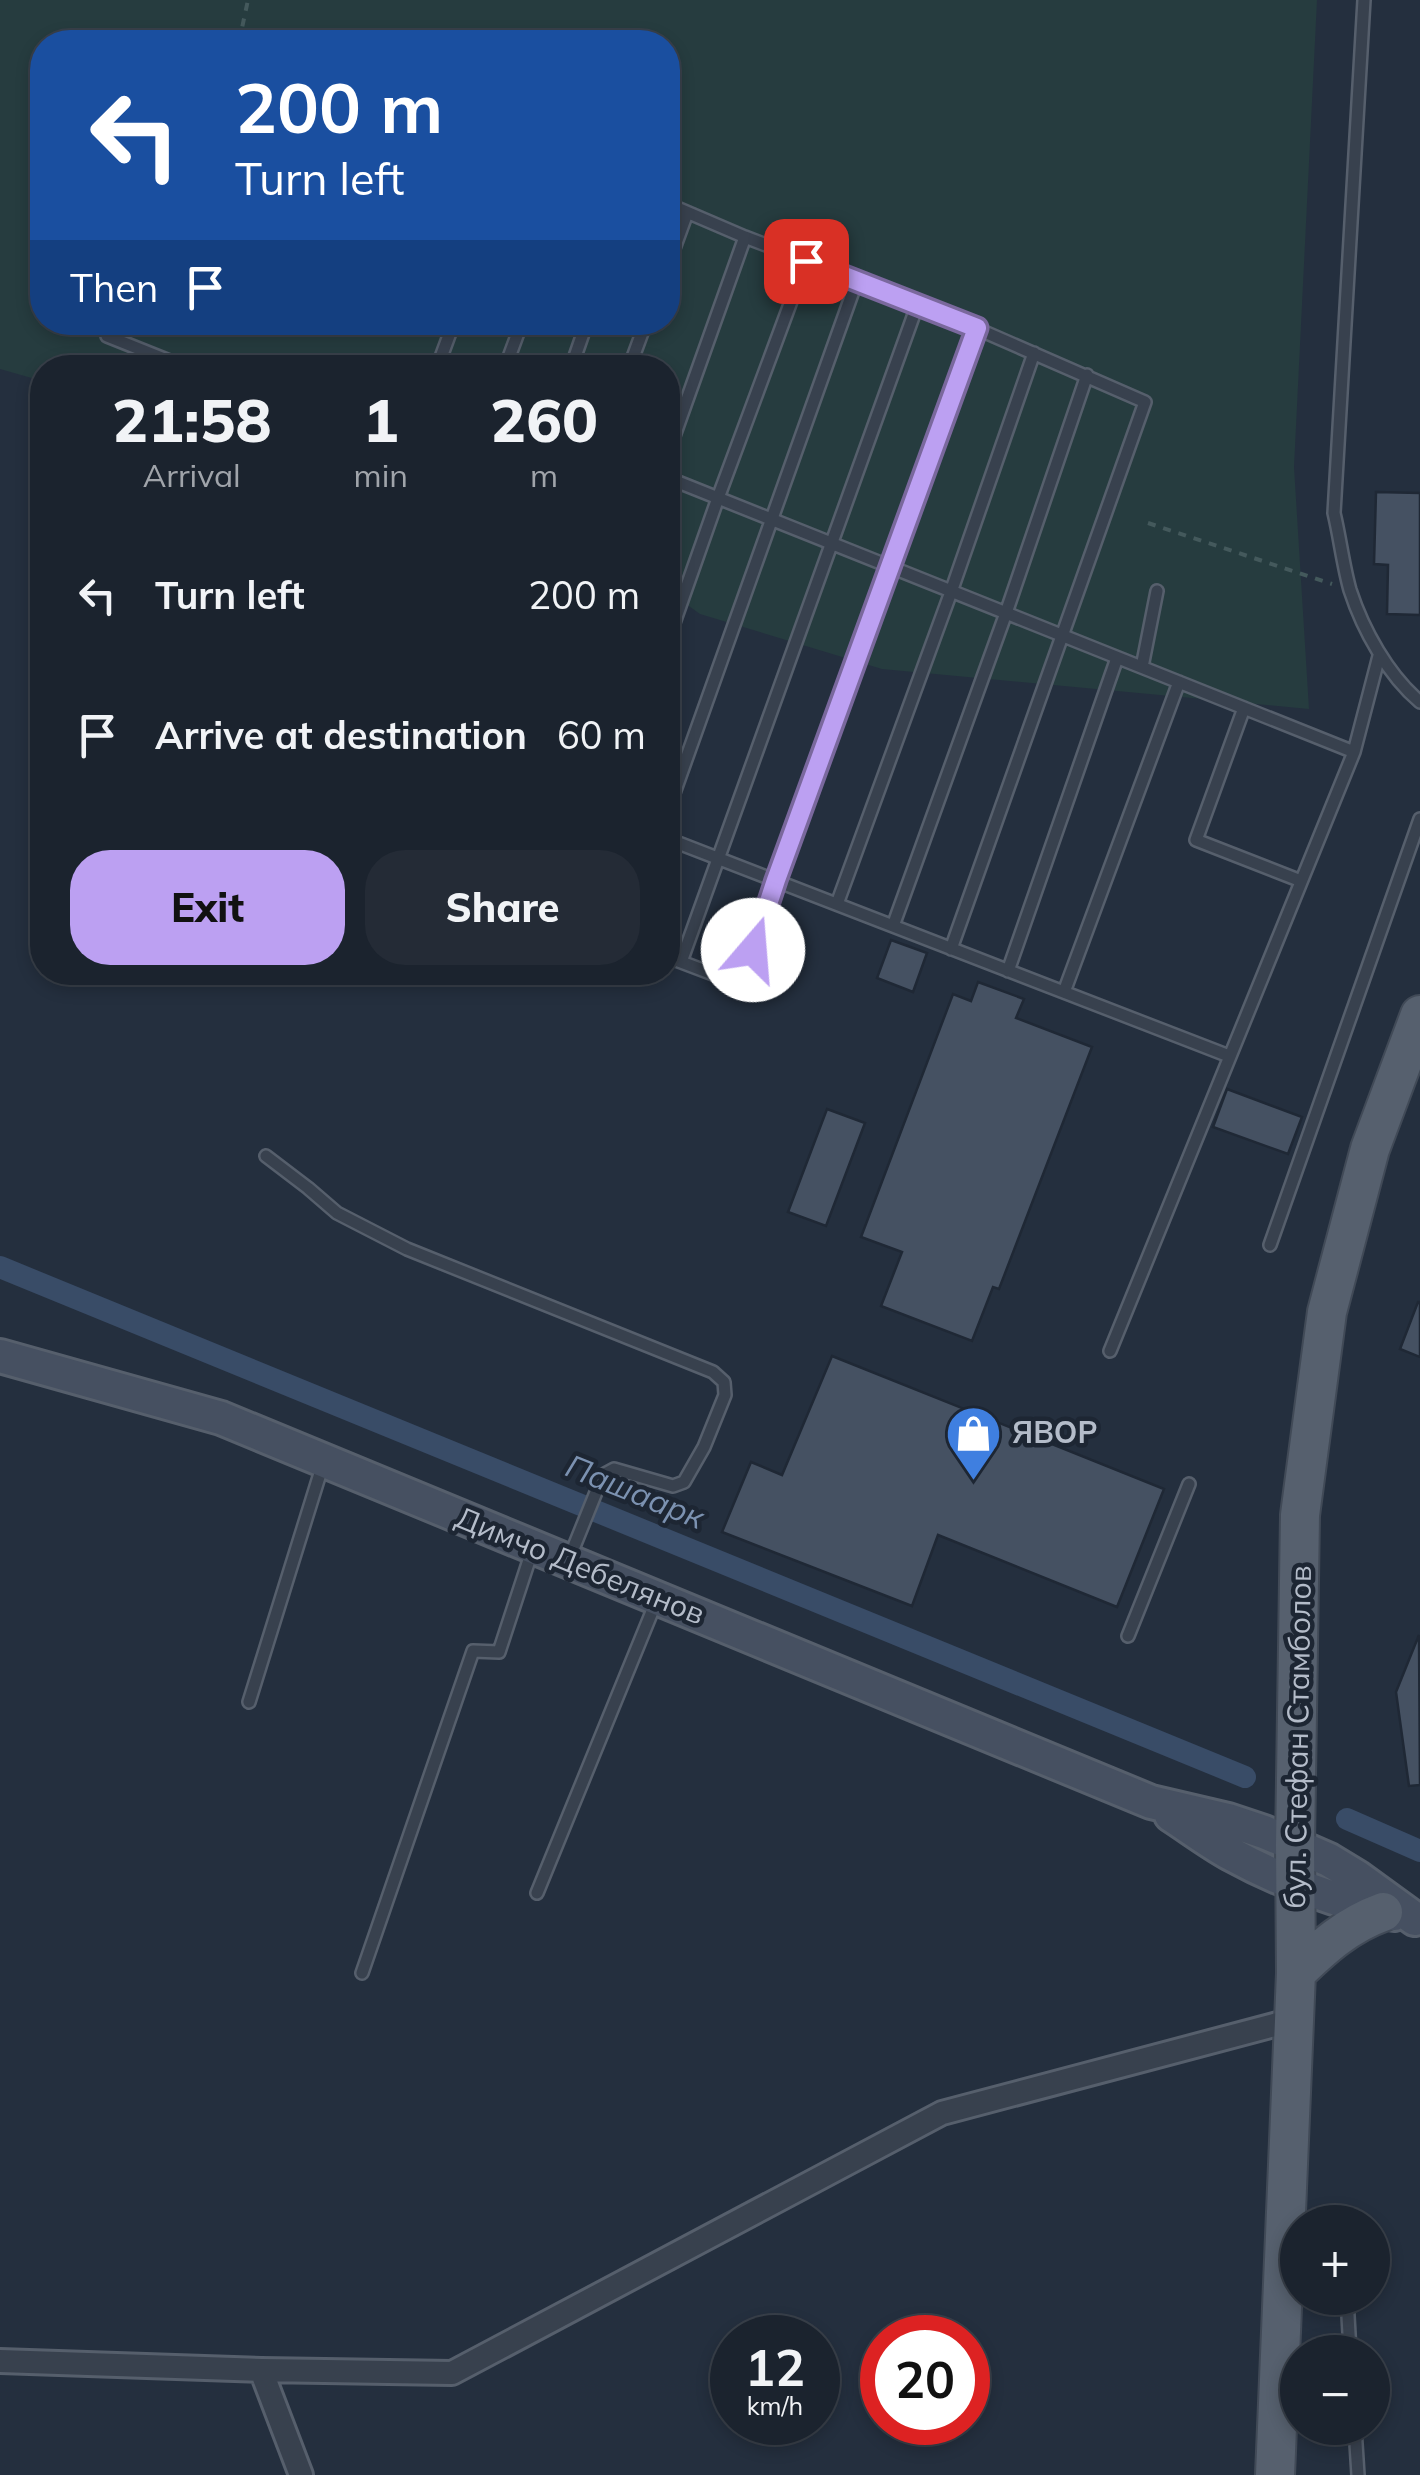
<!DOCTYPE html>
<html lang="en">
<head>
<meta charset="utf-8">
<style>
	body { margin:0; font-family:Mulish,sans-serif; background:#242b36; color:#f1f3f6; height:100vh; display:flex; flex-direction:column; font-size:38px; white-space:nowrap }
	* { box-sizing:border-box; margin:0 }
	p { font-size:32px; color:#a0a4aa }
	.icon { flex:none; width:55px; height:55px; fill:none; stroke:currentColor; stroke-width:2; stroke-linecap:round; stroke-linejoin:round }
	.map { position:relative; flex:1; overflow:hidden }
	.panel { position:absolute; left:30px; top:355px; width:650px; height:630px; display:flex; flex-direction:column; background:#1b232e; border-radius:40px; box-shadow:0 5px 15px #0003,0 0 0 2px #39404a }
	.panel>* { flex:none }
	.top-card { position:absolute; left:30px; top:30px; width:650px; height:305px; border-radius:40px; box-shadow:0 5px 15px #0003,0 0 0 2px #39404a; background:#1a4fa0; color:#fff; overflow:hidden }
	.buttons { position:absolute; left:1280px; top:2205px; display:grid; gap:20px }
	.buttons a { display:grid; place-items:center; width:110px; height:110px; border-radius:50%; background:#1b232e; box-shadow:0 5px 15px #0003,0 0 0 2px #39404a; font-size:50px }
	.speed { position:absolute; left:710px; top:2315px; display:flex; gap:20px; font-size:50px; font-weight:700; text-align:center }
	.speed>* { display:grid; place-content:center; width:130px; height:130px; border-radius:50%; background:#1b232e; box-shadow:0 5px 15px #0003,0 0 0 2px #39404a; line-height:1 }
	.speed small { font-size:25px; font-weight:400 }
	.speed .limit { border:15px solid #d22; background:#fff; color:#111 }
	.pin { position:absolute; display:grid; place-items:center; width:85px; height:85px; color:#fff; margin:-42px; border-radius:20px; box-shadow:0 5px 15px #0006 }
	.me { position:absolute; width:110px; margin:-55px; rotate:18deg; stroke-linejoin:round; filter:drop-shadow(0 0 8px #0008) }
	.turn { display:flex; align-items:center; gap:35px; height:210px; padding:0 40px; font-size:45px }
	.turn .icon { width:130px; height:130px; stroke-width:2.5 }
	.turn b { display:block; font-size:70px; line-height:85px }
	.then { display:flex; align-items:center; height:95px; padding:0 40px; background:#0003; gap:20px; font-size:38px }
	.eta { display:flex; justify-content:space-evenly; align-items:center; height:170px; text-align:center }
	.eta b { font-size:60px; font-weight:800; line-height:70px }
	.action { display:flex; gap:20px; margin-top:auto; padding:20px 40px }
	.action a { flex:1; height:115px; border-radius:40px; background:#bca0f2; color:#111; font-size:40px; font-weight:800; line-height:115px; text-align:center }
	.action a+a { background:#242b36; color:#f1f3f6 }
	ul { padding:0; list-style:none }
	li { display:flex; align-items:center; gap:30px; height:140px; padding:0 40px }
	li div { flex:1 }
	li b { display:block; font-size:38px }
	li em { font-style:normal }
	.map>svg:first-child { display:block }
	.green { fill:#263c3f; fill-rule:evenodd }
	.lines { fill:none; stroke-linecap:round; stroke-linejoin:round }
	.canal { stroke:#394c67; stroke-width:22 }
	.building { fill:#455162; stroke:#1f2835; stroke-width:2.5 }
	.lane-casing { stroke:#565f6c; stroke-width:16 }
	.street-casing { stroke:#565f6c; stroke-width:28 }
	.secondary-casing { stroke:#565f6c; stroke-width:38 }
	.primary-casing { stroke:#414a57; stroke-width:42 }
	.path { stroke:#44595c; stroke-width:4; stroke-dasharray:8 8; stroke-linecap:butt }
	.lane { stroke:#38414e; stroke-width:11 }
	.street { stroke:#38414e; stroke-width:22 }
	.secondary { stroke:#465061; stroke-width:32 }
	.primary { stroke:#56606e; stroke-width:38 }
	.route-casing { stroke:#7a689d; stroke-width:25 }
	.route { stroke:#bca0f2; stroke-width:18 }
	.labels { text-anchor:middle; stroke-width:9; stroke-linejoin:round; paint-order:stroke }
	.poi-label { font-size:30px; font-weight:bold; fill:#b4bcc9; stroke:#1d2633; text-anchor:start }
	.street-label { font-size:30px; fill:#b4bcc9; stroke:#1d2633 }
	.water-label { font-size:32px; font-style:italic; fill:#7c92b1; stroke:#1d2633 }
</style>
</head>
<body>
<div class="map">
<svg width="1420" height="2475" viewBox="0 0 1420 2475">
	<rect width="100%" height="100%" fill="#242f3e"/>
	<path class="green" d="M0,0h1317l-23,467 15,242 -427,-40 -182,-55 -32,-23v-223h-626v13l-42,-12zM42,42h626v280h-626z"/>
	<g class="lines">
		<path class="canal" d="M0,1267l1245,510
			M1347,1819l73,32"/>
	</g>
	<path class="building" d="M1376,492l44,1v122l-33,-1 1,-49 -14,-1z
		M891,940l36,13 -14,39 -36,-14z
		M978,982l46,17 -8,19 76,29 -93,242 -6,-2 -21,54 -91,-35 21,-54 -41,-15 92,-243 18,7z
		M1227,1089l75,28 -14,37 -75,-27z
		M827,1109l38,14 -39,103 -38,-14z
		M1418,1302h2v55l-20,-8z
		M832,1356l332,133 -47,118 -179,-72 -26,71 -190,-74 29,-70 31,13z
		M1419,1635l1,150 -11,1 -13,-94z"/>
	<g class="lines">
		<defs>
			<path id="lane" d="M1364,0l-30,513c6,25 9,52 16,77 13,40 38,85 70,112
				M668,204l77,33 173,66 227,99 -194,547
				M668,265l19,-52
				M107,336l80,32
				M437,368l17,-46
				M505,368l17,-46
				M571,368l16,-46
				M629,368l17,-46
				M668,453l77,-216
				M668,478l686,274
				M668,640l50,-142 88,-237
				M1142,667l15,-76
				M1244,708l-48,132 105,41
				M668,810l189,-530
				M668,839l561,217
				M837,904l114,-312 83,-239
				M893,926l113,-313 81,-238
				M668,957l74,28 34,-104 201,-553
				M681,962l237,-659
				M1008,971l109,-313
				M1064,992l115,-310
				M266,1156l42,32 29,25 70,36 306,123 11,10 1,13 -21,52 -20,35 -11,4 -59,-17 -11,6 -34,84
				M1270,1245l150,-426
				M1110,1351l244,-599 25,-96
				M1128,1636l61,-152
				M249,1702l74,-238
				M537,1893l119,-291
				M362,1973l111,-322 26,1 33,-101
				M1347,2298l3,54
				M1355,2428l3,47"/>
			<path id="street" d="M0,2361l261,9 191,3 490,-260 351,-93
				M261,2370l40,105"/>
			<path id="secondary" d="M0,1356l221,62 930,384 77,18 36,12 31,13 34,15 28,17 58,42
				M1171,1815c20,13 40,28 60,39 51,28 107,48 163,60"/>
			<path id="primary" d="M1296,1973c27,-26 51,-48 87,-61
				M1275,2475l21,-502 -1,-128 5,-330 27,-203 43,-163 50,-134"/>
		</defs>
		<use href="#lane" class="lane-casing"/>
		<use href="#street" class="street-casing"/>
		<use href="#secondary" class="secondary-casing"/>
		<use href="#primary" class="primary-casing"/>
		<path class="path" d="M239,42l9,-42
			M1148,523l184,61"/>
		<use href="#lane" class="lane"/>
		<use href="#street" class="street"/>
		<use href="#secondary" class="secondary"/>
		<use href="#primary" class="primary"/>
	</g>
	<g class="lines">
		<defs>
			<path id="route" d="M753,950l23,-70 201,-552 -171,-67"/>
		</defs>
		<use href="#route" class="route-casing"/>
		<use href="#route" class="route"/>
	</g>
	<defs>
		<symbol id="shop-pin" viewBox="-11 -11 22 30"><path d="M0 17L-7.5 6A9.5 9.5 0 1 1 7.5 6Z" fill="#3f7fe0" stroke="#1d2633"/><path d="M-5-2.5h2.3a2.7 3.5 0 0 1 5.4 0H5L5.5 6h-11ZM-1.5-2.5h3a1.5 2.3 0 0 0-3 0Z" fill="#fff"/></symbol>
	</defs>
	<g fill-rule="evenodd">
		<use href="#shop-pin" x="942" y="1402" width="63" height="86"/>
	</g>
	<g class="labels">
		<g class="poi-label">
			<text x="1012" y="1443">ЯВОР</text>
		</g>
		<g class="street-label">
			<text transform="translate(580 1566) rotate(22)" y="10">Димчо Дебелянов</text>
			<text transform="translate(1298 1737) rotate(-89)" y="10">бул. Стефан Стамболов</text>
		</g>
		<g class="water-label">
			<text transform="translate(635 1492) rotate(22)" y="11">Пашаарк</text>
		</g>
	</g>
</svg>
<div class="buttons">
<a>+</a>
<a>−</a>
</div>
<div class="speed"><div>12<small>km/h</small></div><div class="limit">20</div></div>
<div class="pin" style="left:806px;top:261px;background:#d93025"><svg class="icon" aria-label="arrive" viewBox="0 0 24 24"><path d="M6 21V4h12l-3 4 3 4H6"/></svg></div>
<svg class="me" style="left:753px;top:950px" viewBox="-20 -20 40 40"><circle r="19" fill="#fff"/><path d="M0-13L10 11 0 6-10 11z" fill="#bca0f2"/></svg>
<div class="top-card">
<div class="turn"><svg class="icon" aria-label="left" viewBox="0 0 24 24"><path d="M17 20v-9H6M10 6l-5 5 5 5"/></svg><div><b>200 m</b>Turn left</div></div>
<div class="then">Then<svg class="icon" aria-label="arrive" viewBox="0 0 24 24"><path d="M6 21V4h12l-3 4 3 4H6"/></svg></div>
</div>
<section class="panel">
<div class="eta">
<div><b>21:58</b><p>Arrival</p></div>
<div><b>1</b><p>min</p></div>
<div><b>260</b><p>m</p></div>
</div>
<ul>
<li><svg class="icon" aria-label="left" viewBox="0 0 24 24"><path d="M17 20v-9H6M10 6l-5 5 5 5"/></svg><div><b>Turn left</b></div><em>200 m</em></li>
<li><svg class="icon" aria-label="arrive" viewBox="0 0 24 24"><path d="M6 21V4h12l-3 4 3 4H6"/></svg><div><b>Arrive at destination</b></div><em>60 m</em></li>
</ul>
<div class="action"><a>Exit</a><a>Share</a></div>
</section>
</div>
</body>
</html>
